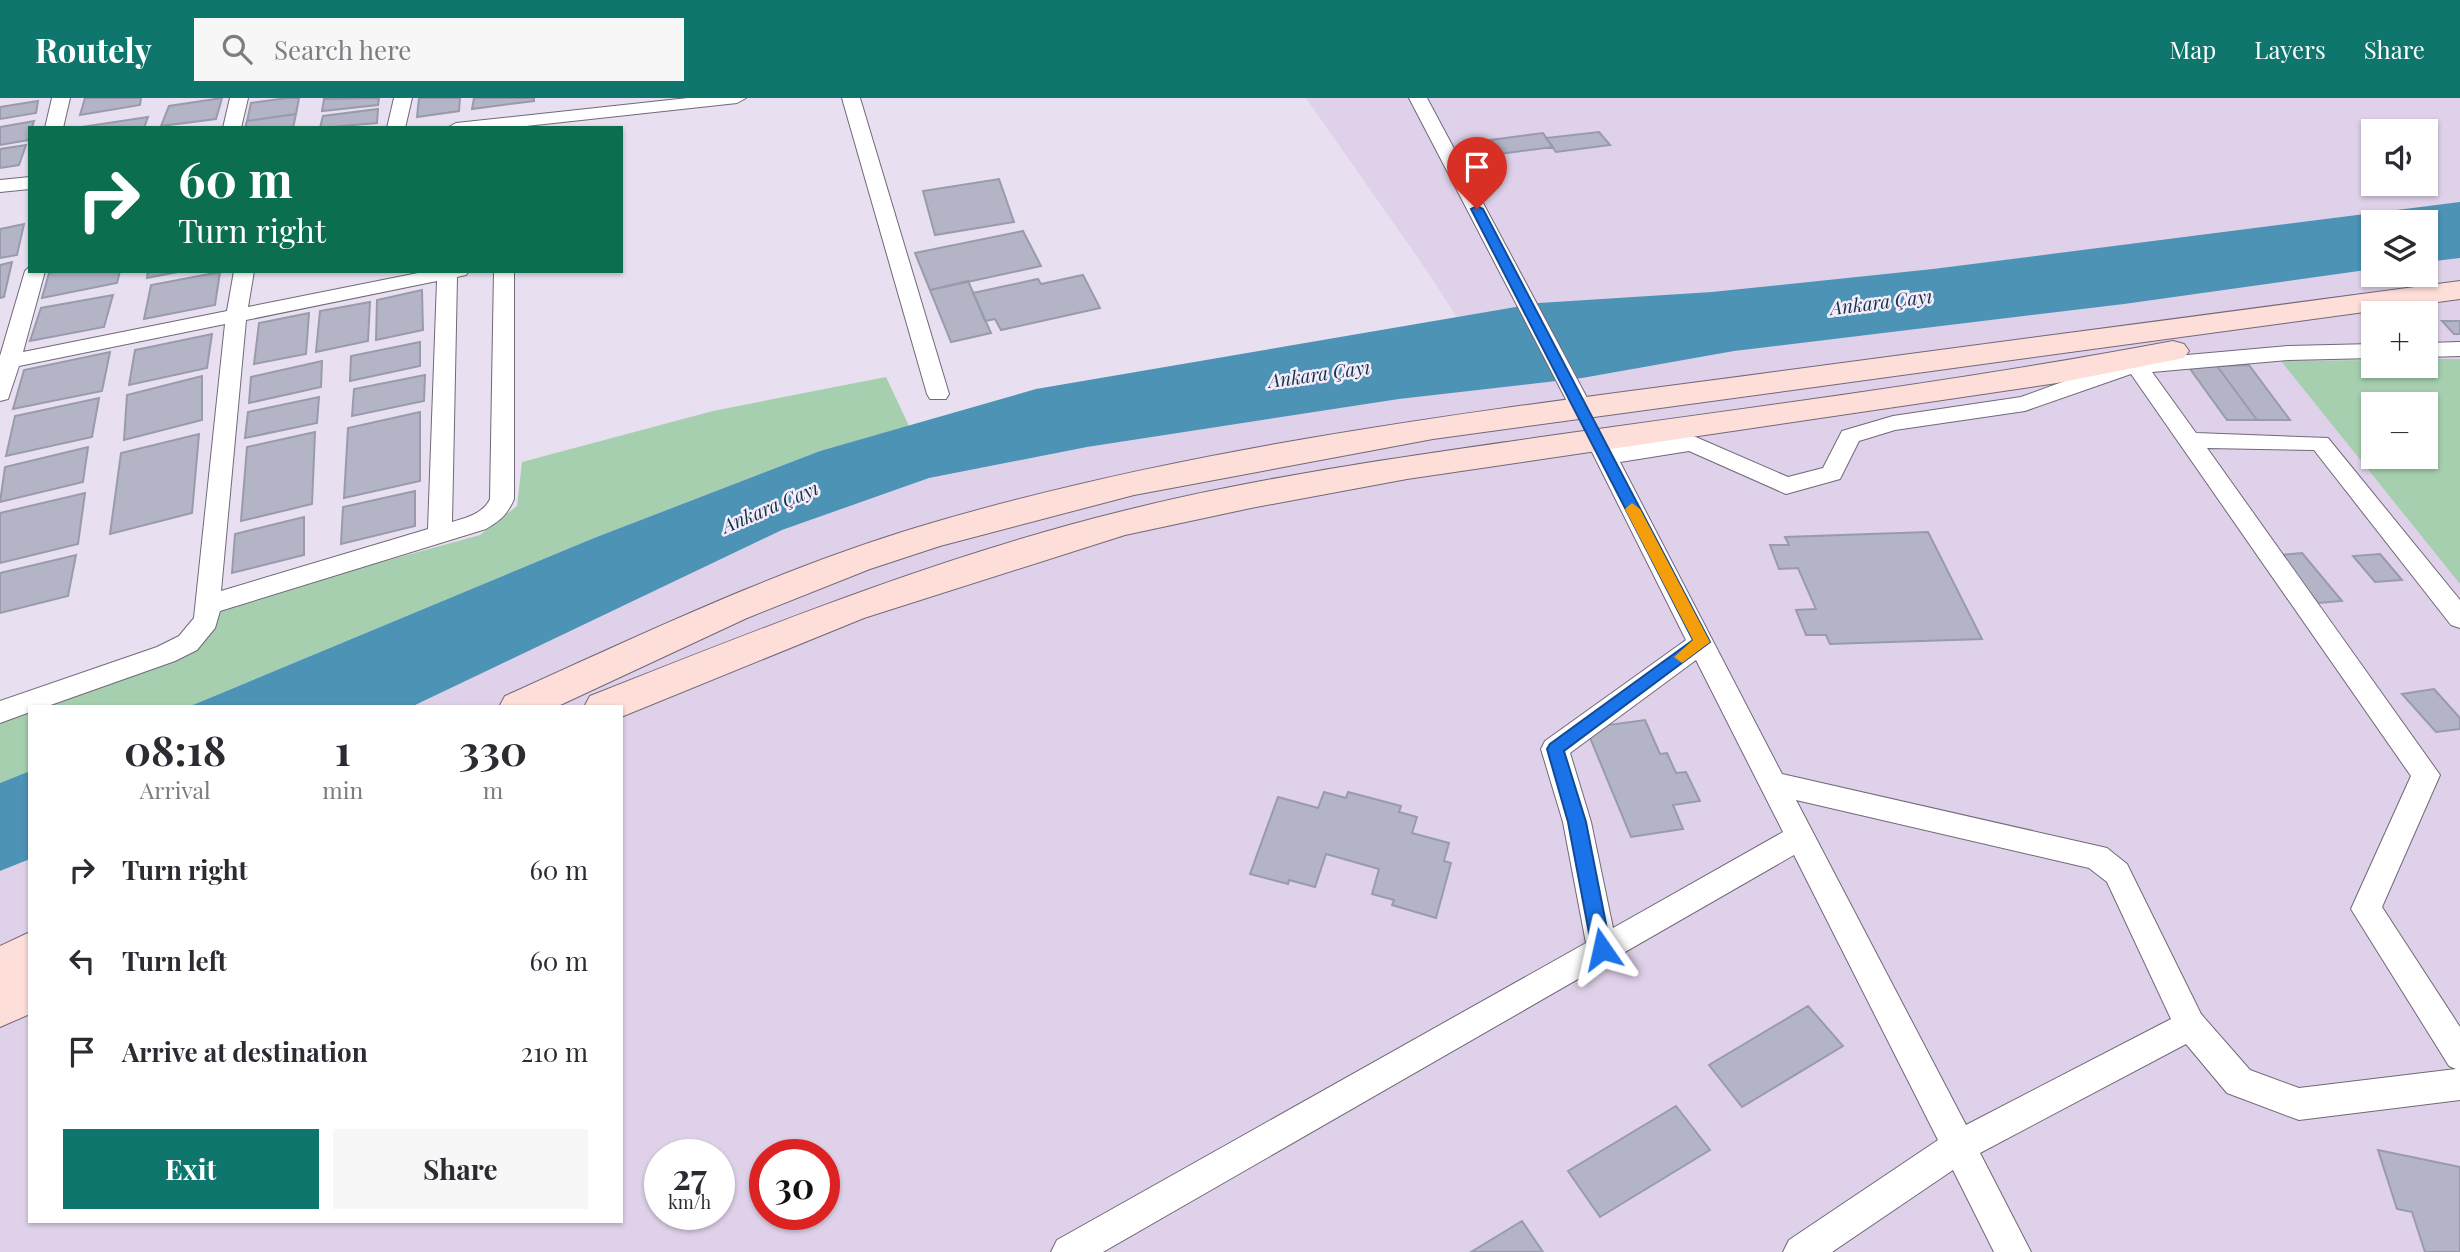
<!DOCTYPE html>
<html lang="en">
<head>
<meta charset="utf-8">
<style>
	body { margin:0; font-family:"Playfair Display",serif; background:#f7f7f7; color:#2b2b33; height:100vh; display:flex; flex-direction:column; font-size:26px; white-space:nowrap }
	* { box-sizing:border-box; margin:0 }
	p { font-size:23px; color:#7c7c81 }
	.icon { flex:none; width:38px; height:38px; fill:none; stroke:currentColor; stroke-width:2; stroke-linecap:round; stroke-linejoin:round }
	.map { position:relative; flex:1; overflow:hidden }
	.side { position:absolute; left:28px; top:607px; width:595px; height:518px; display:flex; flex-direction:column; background:#fff; border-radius:0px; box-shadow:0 2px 5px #0004 }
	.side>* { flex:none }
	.hud { position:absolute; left:28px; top:28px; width:595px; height:147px; border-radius:0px; box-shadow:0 2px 5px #0004; background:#0b6e4f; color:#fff; overflow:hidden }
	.tools { position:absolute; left:2361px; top:21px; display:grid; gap:14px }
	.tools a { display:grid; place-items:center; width:77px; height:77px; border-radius:0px; background:#fff; box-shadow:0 2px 5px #0004; font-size:35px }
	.speed { position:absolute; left:644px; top:1041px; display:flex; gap:14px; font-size:35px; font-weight:700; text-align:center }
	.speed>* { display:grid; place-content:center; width:91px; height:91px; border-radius:50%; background:#fff; box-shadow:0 2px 5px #0004; line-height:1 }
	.speed small { font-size:18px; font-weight:400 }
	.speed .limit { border:10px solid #d22; background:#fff; color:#111 }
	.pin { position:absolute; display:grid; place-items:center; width:60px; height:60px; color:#fff; margin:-72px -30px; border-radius:50% 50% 50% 0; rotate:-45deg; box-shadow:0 0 7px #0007 }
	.pin .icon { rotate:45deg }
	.me { position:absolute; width:77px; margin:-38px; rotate:349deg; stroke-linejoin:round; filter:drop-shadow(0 0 5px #0008) }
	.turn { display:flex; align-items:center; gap:24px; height:147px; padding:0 35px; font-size:32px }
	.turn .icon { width:91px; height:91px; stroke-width:2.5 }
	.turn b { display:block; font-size:49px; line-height:60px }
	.eta { display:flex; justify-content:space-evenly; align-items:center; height:119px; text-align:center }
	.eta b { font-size:42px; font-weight:700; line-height:49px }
	.primary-button { display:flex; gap:14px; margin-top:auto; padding:14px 35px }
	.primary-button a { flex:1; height:80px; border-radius:0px; background:#0f766e; color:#fff; font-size:28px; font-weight:700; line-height:80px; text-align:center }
	.primary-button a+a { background:#f7f7f7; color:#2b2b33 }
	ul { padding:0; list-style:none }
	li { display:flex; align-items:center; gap:21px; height:91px; padding:0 35px }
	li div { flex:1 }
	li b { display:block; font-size:26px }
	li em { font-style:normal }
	header { display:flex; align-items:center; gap:42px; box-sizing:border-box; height:98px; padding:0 35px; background:#0f766e; color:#fff }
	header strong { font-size:33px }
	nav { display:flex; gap:38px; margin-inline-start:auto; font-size:24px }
	.search { width:490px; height:63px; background:#f7f7f7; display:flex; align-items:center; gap:18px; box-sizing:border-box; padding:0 24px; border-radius:0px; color:#7c7c81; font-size:26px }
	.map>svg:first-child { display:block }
	.built { fill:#dfd1e9; fill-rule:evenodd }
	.green { fill:#a6cfaf; fill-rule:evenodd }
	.water { fill:#4c93b5 }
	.building { fill:#b3b5c7; stroke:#999bac; stroke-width:2 }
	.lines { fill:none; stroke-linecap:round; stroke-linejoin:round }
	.street-casing { stroke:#716878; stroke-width:2 }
	.secondary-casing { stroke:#716878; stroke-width:2 }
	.street { fill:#fff; fill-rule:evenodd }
	.secondary { fill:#fdded8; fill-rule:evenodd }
	.route { fill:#1a73e8; stroke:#114b97; stroke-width:2 }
	.slow { fill:#f59e0b }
	.labels { text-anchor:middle; stroke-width:5; stroke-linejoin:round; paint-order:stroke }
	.water-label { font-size:19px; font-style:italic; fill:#133444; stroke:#f5ecfd }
</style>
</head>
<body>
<header>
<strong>Routely</strong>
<div class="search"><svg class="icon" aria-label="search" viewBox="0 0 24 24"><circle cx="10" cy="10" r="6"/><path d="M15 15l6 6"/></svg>Search here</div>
<nav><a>Map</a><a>Layers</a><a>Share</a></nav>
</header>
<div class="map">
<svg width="2460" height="1154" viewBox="0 0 2460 1154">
	<rect width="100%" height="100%" fill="#e8dff0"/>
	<path class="built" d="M1306,0h1154v1154h-2460v-381l30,-12v363h591v-515h-210l371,-177 147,-52 158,-31 312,-48 103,-12 -77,-119zM2373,33h53v53h-53zM2373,124h53v53h-53zM2373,215h53v53h-53zM2373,306h53v53h-53zM660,1057h59v59h-59zM765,1057h59v59h-59z"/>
	<path class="green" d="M2426,261h34v225l-179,-223 92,-1v6h53zM2373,306h53v53h-53z
		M886,279l23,49 -89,25 -226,87 -406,169h-149l140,-57 46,-45 255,-70 37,-29 5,-44 191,-51z
		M30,613v60l-30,12v-60z"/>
	<path class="water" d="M2460,104v56l-34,4v-40h-53v47l-249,35 -390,47 -152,27 -183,21 -312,48 -158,31 -147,52 -371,177h-223l406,-169 226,-87 216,-62 503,-86 173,-11 221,-23z
		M30,673v88l-30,12v-88z"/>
	<path class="building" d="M85,0h56l-1,7 -60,10z
		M222,0l-6,21 -55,7 8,-20z
		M287,0h12l-3,16 -49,7 4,-18z
		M379,0l-1,7 -56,6 2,-12z
		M419,0h41l-1,13 -42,6z
		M474,0h60v3l-62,8z
		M38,3l-2,12 -36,6v-12z
		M378,11l-1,14 -57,5 3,-12z
		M296,16l-3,14h-48l2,-7z
		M148,19l-4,11h-63v-1z
		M34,23l-6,19 -28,5v-18z
		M1599,34l11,13 -54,7 -10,-14z
		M1543,35l10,14 -54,7 -9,-14z
		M26,47l-7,20 -19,3v-19z
		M999,81l15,43 -79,13 -12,-44z
		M24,126l-7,31 -17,3v-29z
		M1023,133l18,35 -111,24 -15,-37z
		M12,164l-8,35 -4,1v-33z
		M58,173h62l-3,12 -75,15 7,-25z
		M148,173h35l-36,7z
		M220,174l-5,33 -71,14 7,-34z
		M1083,177l17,33 -99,22 -6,-11 -10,2 -12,-28 65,-14 3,5z
		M968,183l23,52 -40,9 -21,-52z
		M422,192l1,40 -47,10 1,-40z
		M113,197l-9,32 -74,14 11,-33z
		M370,204l-2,39 -52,11 4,-41z
		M309,215l-3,41 -52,10 5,-41z
		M2442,223h18v13h-6z
		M212,236l-5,34 -78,17 6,-35z
		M420,244v24l-70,15 1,-25z
		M110,254l-8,39 -89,18 11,-39z
		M322,263l-1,26 -72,16 2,-26z
		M2249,267l41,55h-33l-40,-54z
		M2188,268h29l40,54h-30z
		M425,277l-1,26 -72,15 2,-27z
		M202,278v44l-78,20 3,-45z
		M319,299l-2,26 -72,15 3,-26z
		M99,300l-7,39 -86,19 9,-40z
		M420,314v69l-76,17 4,-70z
		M315,334l-3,72 -71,17 6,-74z
		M199,336l-7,79 -82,21 11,-81z
		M88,349l-5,35 -83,20 5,-35z
		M415,393v35l-74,18 2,-37z
		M85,395l-7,51 -78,19v-50z
		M304,419v38l-72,18 3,-39z
		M1928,434l54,107 -152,5 -4,-9h-20l-10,-25 20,-1 -18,-41 -19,1 -9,-24h19l-4,-8z
		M2302,455l40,48 -24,2 -39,-48z
		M2380,456l22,26 -27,2 -22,-26z
		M76,457l-8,41 -68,17v-40z
		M2434,591l26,29v11l-24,3 -34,-38z
		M1645,622l15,34 7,-1 9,20 10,-1 14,29 -27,4 10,24 -52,8 -45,-109z
		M1324,694l22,6 2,-6 53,14 -2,6 18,5 -5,16 37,10 -5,18 7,2 -15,55 -44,-13 2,-5 -22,-6 7,-25 -53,-15 -11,33 -26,-7 -1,4 -38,-10 28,-77 40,11z
		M1808,908l35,40 -101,61 -33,-42z
		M1676,1008l34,44 -110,67 -32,-46z
		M2378,1052l82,17v85h-35l-13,-40 -15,-3z
		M1522,1123l21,31h-72z"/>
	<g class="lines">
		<defs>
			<path id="street" d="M52,0h18l-7,30h-18z
				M230,0h18l-7,30h-18z
				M394,0h18l-7,30h-18z
				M688,0h58l-9,5 -229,25h-61l9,-5z
				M842,0h18l89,296 -3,5h-16l-3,-5z
				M1409,0h18l166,311 -3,5 -8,2 -8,-2 -3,-5z
				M30,79v12l-30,3v-12z
				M30,168v5h15l-22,81 204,-41 7,-40h20l-6,36 180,-36h41l-3,4 -9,2 -5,245c14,-4 32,-9 38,-23l4,-228h20v228c-7,16 -13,21 -28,30l-266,82 -5,17 -18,22 -22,11 -130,46h-15v5l-30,11v-22l157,-54 22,-11 15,-18 31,-294 -206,42 -11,33 -8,2v-45l25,-85zM437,183l-9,248 -207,62 25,-271z
				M2460,244v14l-34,1v-14z
				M2373,246v14l-84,2 -137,12 44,61 132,5 132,162v28l-9,-3 -137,-175 -107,-2 233,327 -58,132 78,120v73l-161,20 -72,-27 -41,-49 -206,109 51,99h-37l-41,-82 -121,82h-49l6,-12 149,-100 -144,-285 -691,397h-52l6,-12 529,-297 -23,-121 -22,-73 4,-8 141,-101 -99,-198 3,-5 8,-3 8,3 7,11 78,-13 97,42 35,-9 19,-37 51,-15 128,-19 99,-36 169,-15zM2131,276l280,402 -60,133 98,157 7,3 -157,19 -49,-18 -49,-56 -74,-150 -20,-16 -325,-74 -162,-312 69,-11 97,43 54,-15 19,-38 36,-11 130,-19zM1696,562l87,172 -170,96 -22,-106 -21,-69zM1796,702l293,68 18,14 64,137 -205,106z"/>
			<path id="secondary" d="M2460,183v18l-1027,140 -299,56 -194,51 -70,23 -123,49 -191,89h-57l6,-11c138,-62 275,-128 420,-171 252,-75 515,-109 774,-143 254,-34 507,-67 761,-101z
				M2173,243l11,3 5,7 -5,7 -127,25 -650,96 -156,29 -126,27 -261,83 -243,99v-10h-37l6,-11c175,-69 350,-140 533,-185 135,-34 274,-53 411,-73 213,-30 427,-57 639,-97z
				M30,834v82l-30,13v-81z"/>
		</defs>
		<use href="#street" class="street-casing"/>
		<use href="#secondary" class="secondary-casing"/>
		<use href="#street" class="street"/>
		<use href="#secondary" class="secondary"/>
	</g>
	<path class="route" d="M1477,108l6,3 227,433 -146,109 22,71 25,127 -3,6 -6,3 -7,-3 -3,-6 -24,-127 -21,-73 3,-5 143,-104 -222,-431z"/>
	<path class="slow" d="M1632,405l8,6 70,133 -28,21 -8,-6 19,-17 -68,-131z"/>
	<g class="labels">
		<g class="water-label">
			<text transform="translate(1881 204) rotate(-7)" y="7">Ankara Çayı</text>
			<text transform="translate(1319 276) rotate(-8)" y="7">Ankara Çayı</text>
			<text transform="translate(770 409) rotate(-23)" y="7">Ankara Çayı</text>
		</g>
	</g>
</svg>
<div class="tools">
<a><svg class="icon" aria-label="sound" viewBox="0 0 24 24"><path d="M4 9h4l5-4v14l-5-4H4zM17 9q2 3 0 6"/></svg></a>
<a><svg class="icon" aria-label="layers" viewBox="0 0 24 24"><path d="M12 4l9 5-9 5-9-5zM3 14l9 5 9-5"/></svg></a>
<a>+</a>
<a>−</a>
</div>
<div class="speed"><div>27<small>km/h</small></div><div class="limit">30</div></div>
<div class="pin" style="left:1477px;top:111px;background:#d93025"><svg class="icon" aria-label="arrive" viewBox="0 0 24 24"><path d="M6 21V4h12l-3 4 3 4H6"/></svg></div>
<svg class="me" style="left:1602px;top:851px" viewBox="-20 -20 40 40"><path d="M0-17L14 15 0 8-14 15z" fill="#1a73e8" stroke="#fff" stroke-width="4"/></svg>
<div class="hud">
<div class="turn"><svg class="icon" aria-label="right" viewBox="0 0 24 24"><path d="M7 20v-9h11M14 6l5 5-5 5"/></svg><div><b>60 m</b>Turn right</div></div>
</div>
<section class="side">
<div class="eta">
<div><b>08:18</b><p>Arrival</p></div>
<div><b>1</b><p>min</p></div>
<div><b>330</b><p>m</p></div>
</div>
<ul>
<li><svg class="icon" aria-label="right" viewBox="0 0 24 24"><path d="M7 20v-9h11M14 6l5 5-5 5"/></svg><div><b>Turn right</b></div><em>60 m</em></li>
<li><svg class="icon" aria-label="left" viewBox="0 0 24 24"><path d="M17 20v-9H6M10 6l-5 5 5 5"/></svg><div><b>Turn left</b></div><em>60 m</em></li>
<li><svg class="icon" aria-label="arrive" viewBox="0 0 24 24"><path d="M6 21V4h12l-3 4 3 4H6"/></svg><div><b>Arrive at destination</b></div><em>210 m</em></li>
</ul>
<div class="primary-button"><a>Exit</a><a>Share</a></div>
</section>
</div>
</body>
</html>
